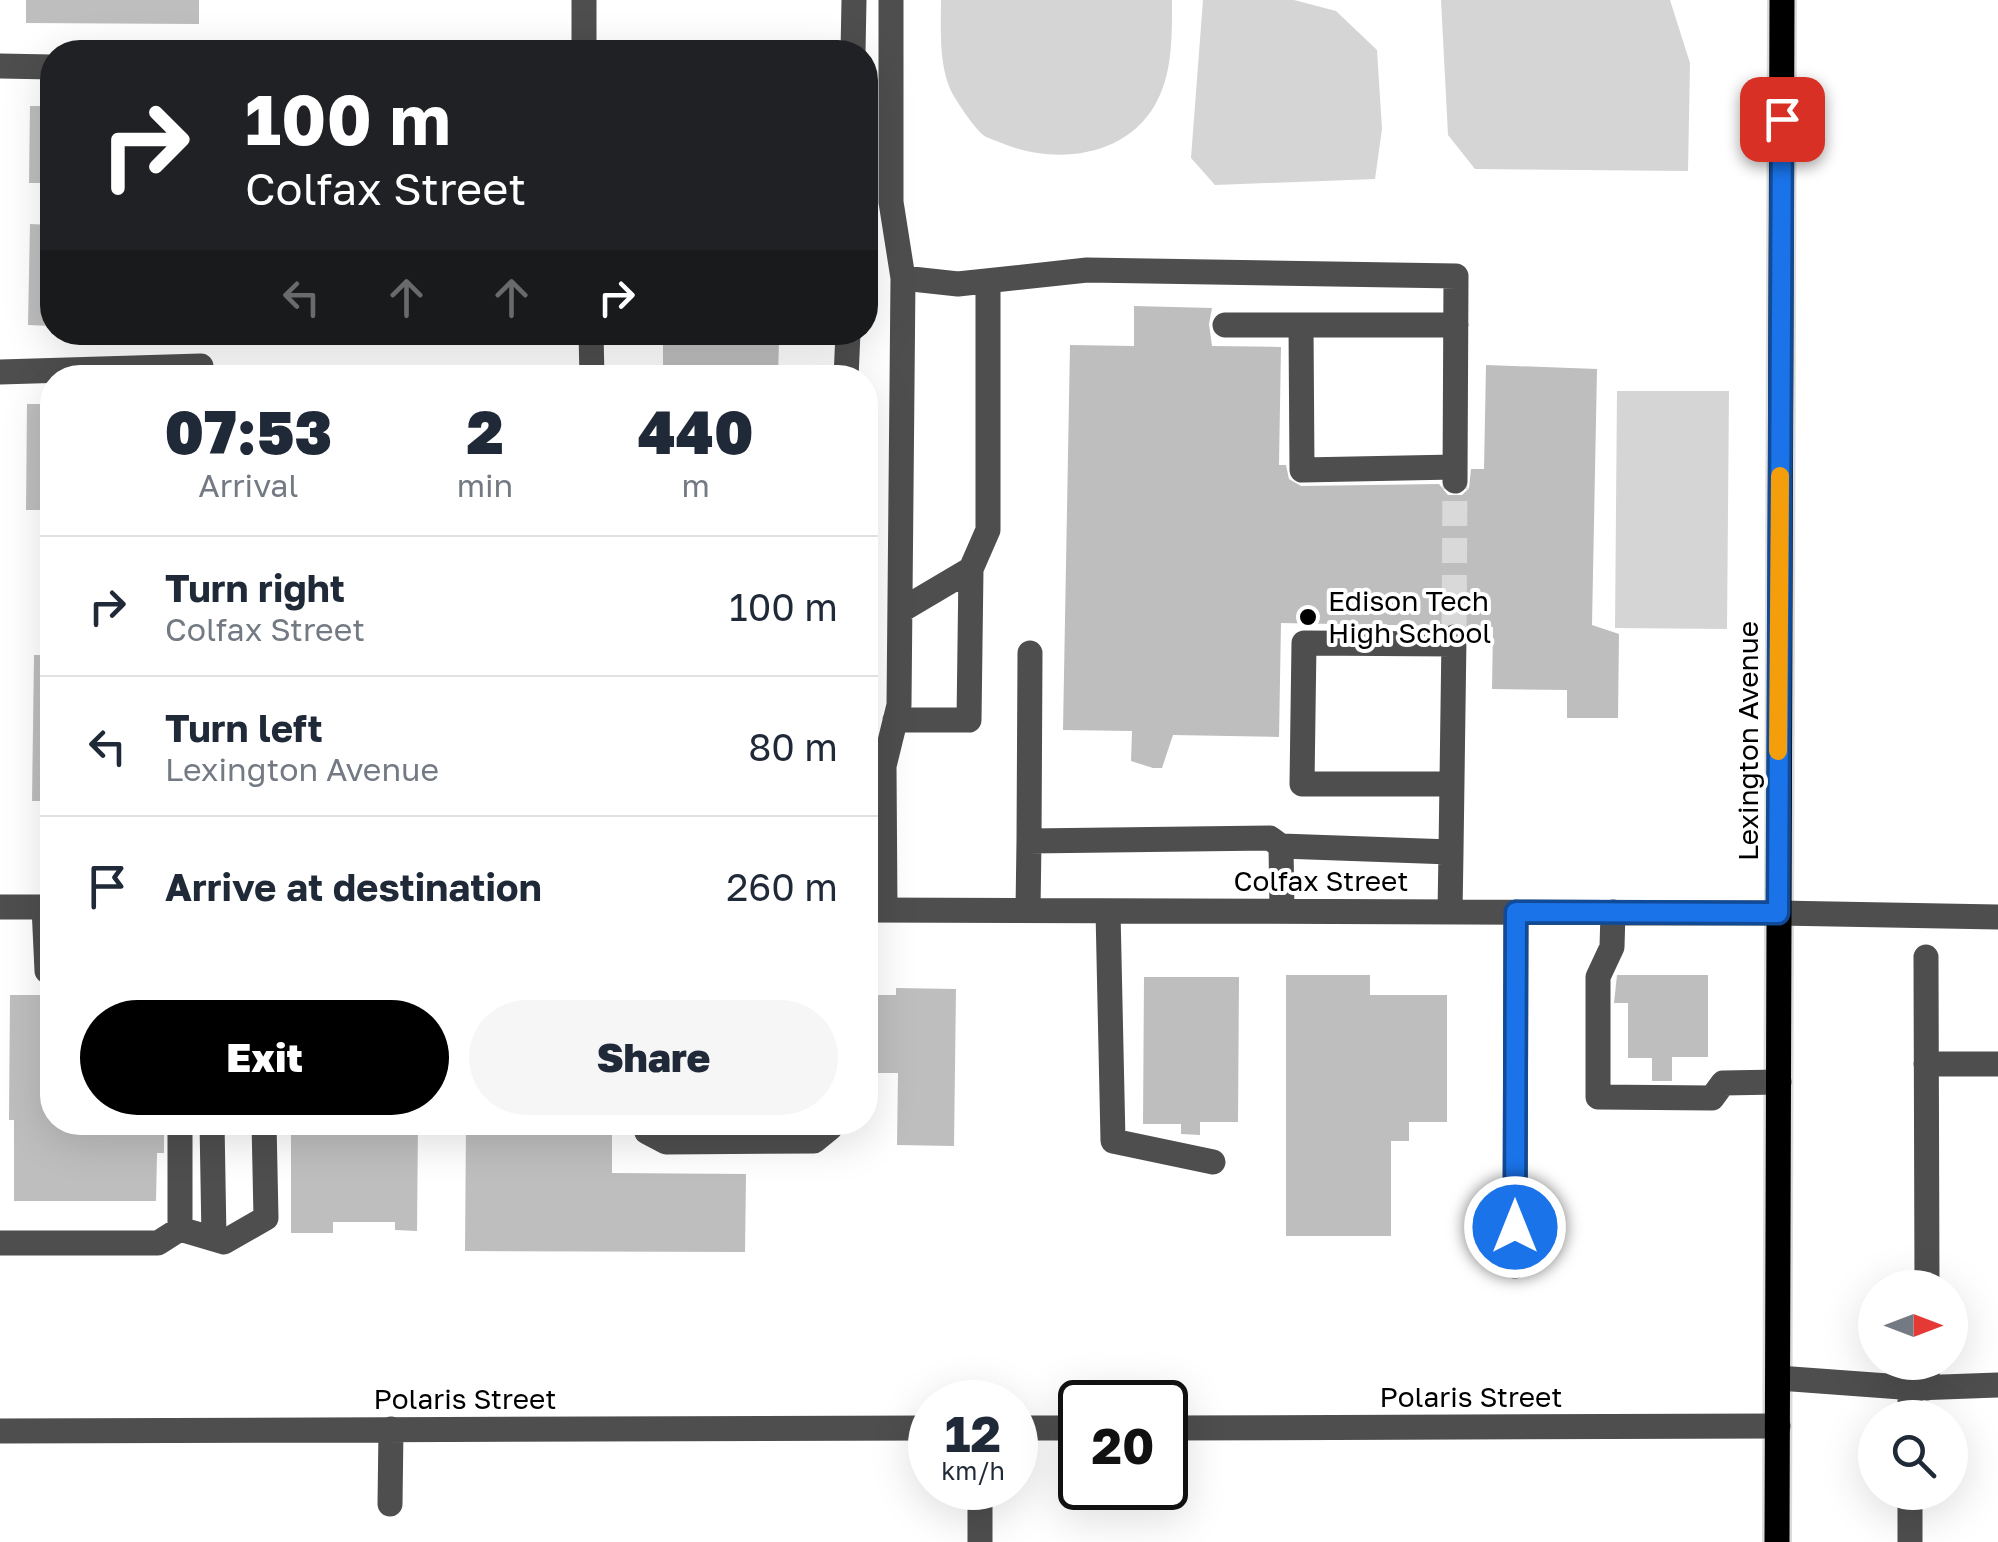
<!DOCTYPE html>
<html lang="en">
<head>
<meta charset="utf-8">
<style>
	body { margin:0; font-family:"Golos Text",sans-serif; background:#f6f6f7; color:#1f2937; height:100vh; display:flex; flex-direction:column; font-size:38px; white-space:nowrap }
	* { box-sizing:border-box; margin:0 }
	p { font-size:32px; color:#747a83 }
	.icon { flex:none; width:55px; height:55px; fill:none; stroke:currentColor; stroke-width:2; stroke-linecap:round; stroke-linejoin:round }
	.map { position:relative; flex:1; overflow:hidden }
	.side { position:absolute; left:40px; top:365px; width:838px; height:770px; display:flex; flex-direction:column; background:#fff; border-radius:40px; box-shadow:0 10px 40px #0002 }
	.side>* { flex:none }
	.top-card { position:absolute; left:40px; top:40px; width:838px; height:305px; border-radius:40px; box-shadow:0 10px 40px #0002; background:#202124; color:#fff; overflow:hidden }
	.needle { width:65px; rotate:90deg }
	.buttons { position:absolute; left:1858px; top:1270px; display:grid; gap:20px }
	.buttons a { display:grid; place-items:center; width:110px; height:110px; border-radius:50%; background:#fff; box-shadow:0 10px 40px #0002; font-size:50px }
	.speed { position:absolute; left:908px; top:1380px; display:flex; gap:20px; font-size:50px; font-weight:700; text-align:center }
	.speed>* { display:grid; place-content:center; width:130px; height:130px; border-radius:50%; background:#fff; box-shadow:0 10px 40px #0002; line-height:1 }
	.speed small { font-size:25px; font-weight:400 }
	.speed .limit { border:5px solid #111; border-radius:15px; background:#fff; color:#111 }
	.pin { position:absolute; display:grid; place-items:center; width:85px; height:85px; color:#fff; margin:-42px; border-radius:20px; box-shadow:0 5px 15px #0006 }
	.me { position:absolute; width:110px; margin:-55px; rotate:0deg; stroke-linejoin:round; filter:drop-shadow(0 0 8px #0008) }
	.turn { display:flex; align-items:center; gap:35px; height:210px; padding:0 40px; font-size:45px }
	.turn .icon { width:130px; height:130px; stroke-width:2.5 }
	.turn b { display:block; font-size:70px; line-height:85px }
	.lanes { display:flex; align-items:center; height:95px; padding:0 40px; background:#0003; justify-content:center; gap:50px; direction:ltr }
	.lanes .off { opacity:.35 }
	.eta { display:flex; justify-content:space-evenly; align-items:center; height:170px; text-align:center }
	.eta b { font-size:60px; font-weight:800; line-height:70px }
	.primary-button { display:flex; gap:20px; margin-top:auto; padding:20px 40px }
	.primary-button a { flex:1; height:115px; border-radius:60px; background:#000; color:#fff; font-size:40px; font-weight:800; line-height:115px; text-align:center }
	.primary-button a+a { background:#f6f6f7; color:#1f2937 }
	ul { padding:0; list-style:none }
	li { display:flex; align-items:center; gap:30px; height:140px; padding:0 40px; border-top:2px solid #e0e1e3 }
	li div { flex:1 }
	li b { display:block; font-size:38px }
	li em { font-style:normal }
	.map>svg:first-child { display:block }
	.green { fill:#d5d5d5 }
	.building { fill:#bebebe }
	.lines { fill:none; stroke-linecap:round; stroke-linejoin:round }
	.minor-tunnel { stroke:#d9d9d9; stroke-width:25; stroke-dasharray:25 12; stroke-linecap:butt }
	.major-casing { stroke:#dbdbdb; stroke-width:30 }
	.minor { stroke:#4e4e4e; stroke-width:25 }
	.major { stroke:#000; stroke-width:25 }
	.route-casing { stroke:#114b97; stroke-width:25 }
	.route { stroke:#1a73e8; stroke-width:18 }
	.slow { stroke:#f59e0b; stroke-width:18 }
	.poi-dot { fill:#000; stroke:#fff; stroke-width:4 }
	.labels { text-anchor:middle; stroke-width:8; stroke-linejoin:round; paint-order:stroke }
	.poi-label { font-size:28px; fill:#000; stroke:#fff; text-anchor:start }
	.street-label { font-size:28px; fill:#000; stroke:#fff }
</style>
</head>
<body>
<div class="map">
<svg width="1998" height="1542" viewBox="0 0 1998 1542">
	<rect width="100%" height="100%" fill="#fff"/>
	<path class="green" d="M941,0h231c0,35 1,74 -17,105 -30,52 -100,60 -151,39 -6,-3 -15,-5 -21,-9 -10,-9 -21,-26 -28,-37 -17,-28 -14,-67 -14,-98z
		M1203,0h91l42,11 41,39 5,79 -7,50 -160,6 -24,-27z
		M1441,0h229l20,63 -2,108 -213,-2 -27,-34z
		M1617,391h112l-2,238 -112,-1z"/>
	<path class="building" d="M26,0h173v24l-173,-1z
		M30,106h22v77h-23z
		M30,224l22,1v101l-24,-1z
		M1134,306l78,2 -3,16 3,22 69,1 -2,118h7l3,14 12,7 138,-2 9,11h14l7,-7 2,-19h13l2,-104 111,4 -5,256 27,9 -1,84h-51v-28l-75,-1 1,-62h-27l-11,-6 -13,5 -161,-3 -2,114 -106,-2 -11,33h-9l-22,-7 1,-30 -69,-1 7,-385 64,1z
		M663,339l116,1 -1,38h-115z
		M27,404h25v106h-26z
		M34,655h18v146h-20z
		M1286,975h84v20h77v127h-38v19h-18v95h-105z
		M1617,975h91v82h-36v24h-20v-23h-24v-55h-14z
		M1144,977h95l-1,145h-38v13l-19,-1v-10h-38z
		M896,988l60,1 -2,157 -57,-1 1,-72h-26l1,-78h23z
		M10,995h42v127h112v31h-7l-1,48h-142v-81h-5z
		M291,1122h127l-1,109 -22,-1v-8h-62v11h-42z
		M466,1122h146v51l134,1 -1,78 -280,-1z"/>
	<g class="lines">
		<path class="minor-tunnel" d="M1454,637l1,-156"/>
		<defs>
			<path id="major" d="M1777,1542l5,-1542"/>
		</defs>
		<use href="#major" class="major-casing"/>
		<path class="minor" d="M584,0v52
			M853,52l1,-52
			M0,66l52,1
			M903,278l55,6 129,-14 369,6 -1,205
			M1225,325h231
			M1301,325l1,145 153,-3
			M591,332l1,46
			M0,372l201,-6v12
			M846,378l2,-46
			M971,569l17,-39v-249
			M895,720h74l2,-151 -71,42
			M1452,784h-150l2,-141 150,1
			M1029,841l1,-188
			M1281,846l1,65
			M1451,852l3,-215
			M0,907h52
			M44,907l3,64h5
			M865,910l913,3 220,4
			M885,910l-1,-144 15,-61 4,-427 -12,-76v-202
			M1028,910l1,-69 241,-3 11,8 170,6 -1,60
			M1108,911l5,230 100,21
			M1613,912l-1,35 -14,30v120l114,1 11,-15 56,-1
			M1926,957l1,331
			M1926,1064h72
			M180,1122v107
			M212,1122l2,117
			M647,1122v10l19,10 148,-1 16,-13v-6
			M0,1243h158l22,-14 44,13 42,-24 -2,-96
			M1515,1266l1,-354
			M1927,1362v26
			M1778,1378l137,10 83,-3
			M1910,1418v-31
			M1015,1428h65
			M1165,1428l613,-2
			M0,1431l930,-3
			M980,1488v54
			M390,1504l1,-75
			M1910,1542v-50"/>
		<use href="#major" class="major"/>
	</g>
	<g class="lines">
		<defs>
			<path id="route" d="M1515,1227l1,-315 262,1 4,-794"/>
		</defs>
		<use href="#route" class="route-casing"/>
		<use href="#route" class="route"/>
		<path class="slow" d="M1778,751l2,-275"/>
	</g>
	<circle class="poi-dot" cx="1308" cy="617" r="10"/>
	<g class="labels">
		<g class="poi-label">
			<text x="1328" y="611">Edison Tech<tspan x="1328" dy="32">High School</tspan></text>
		</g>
		<g class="street-label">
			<text transform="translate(1748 741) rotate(-90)" y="10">Lexington Avenue</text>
			<text x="1321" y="891">Colfax Street</text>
			<text x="1471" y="1407">Polaris Street</text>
			<text x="465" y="1409">Polaris Street</text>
		</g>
	</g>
</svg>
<div class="buttons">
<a><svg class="needle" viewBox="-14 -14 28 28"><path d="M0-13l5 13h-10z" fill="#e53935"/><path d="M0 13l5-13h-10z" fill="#747a83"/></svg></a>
<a><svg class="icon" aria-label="search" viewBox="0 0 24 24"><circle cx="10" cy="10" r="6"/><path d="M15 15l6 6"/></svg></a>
</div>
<div class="speed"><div>12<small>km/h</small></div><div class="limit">20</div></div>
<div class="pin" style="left:1782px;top:119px;background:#d93025"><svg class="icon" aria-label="arrive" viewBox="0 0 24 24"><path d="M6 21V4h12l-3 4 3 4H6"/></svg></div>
<svg class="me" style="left:1515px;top:1227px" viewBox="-20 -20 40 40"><circle r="17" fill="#1a73e8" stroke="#fff" stroke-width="3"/><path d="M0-11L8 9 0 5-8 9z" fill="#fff"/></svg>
<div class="top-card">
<div class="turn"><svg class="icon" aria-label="right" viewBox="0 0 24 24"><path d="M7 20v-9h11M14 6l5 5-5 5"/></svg><div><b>100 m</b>Colfax Street</div></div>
<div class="lanes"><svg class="icon off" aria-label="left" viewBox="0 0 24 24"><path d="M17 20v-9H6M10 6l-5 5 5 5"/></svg><svg class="icon off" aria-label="ahead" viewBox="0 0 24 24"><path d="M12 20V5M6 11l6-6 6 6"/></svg><svg class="icon off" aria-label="ahead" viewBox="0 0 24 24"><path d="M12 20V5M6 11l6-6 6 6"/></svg><svg class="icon" aria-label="right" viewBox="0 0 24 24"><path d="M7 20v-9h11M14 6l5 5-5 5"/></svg></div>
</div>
<section class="side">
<div class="eta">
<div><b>07:53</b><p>Arrival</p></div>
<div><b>2</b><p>min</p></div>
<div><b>440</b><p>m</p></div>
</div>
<ul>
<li><svg class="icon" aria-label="right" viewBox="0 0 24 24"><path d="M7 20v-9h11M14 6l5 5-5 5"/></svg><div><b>Turn right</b><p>Colfax Street</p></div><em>100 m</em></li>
<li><svg class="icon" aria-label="left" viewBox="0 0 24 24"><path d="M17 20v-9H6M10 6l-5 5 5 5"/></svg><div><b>Turn left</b><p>Lexington Avenue</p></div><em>80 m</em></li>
<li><svg class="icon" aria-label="arrive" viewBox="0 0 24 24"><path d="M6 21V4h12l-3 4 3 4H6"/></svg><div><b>Arrive at destination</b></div><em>260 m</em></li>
</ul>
<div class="primary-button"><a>Exit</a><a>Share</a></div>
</section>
</div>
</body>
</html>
